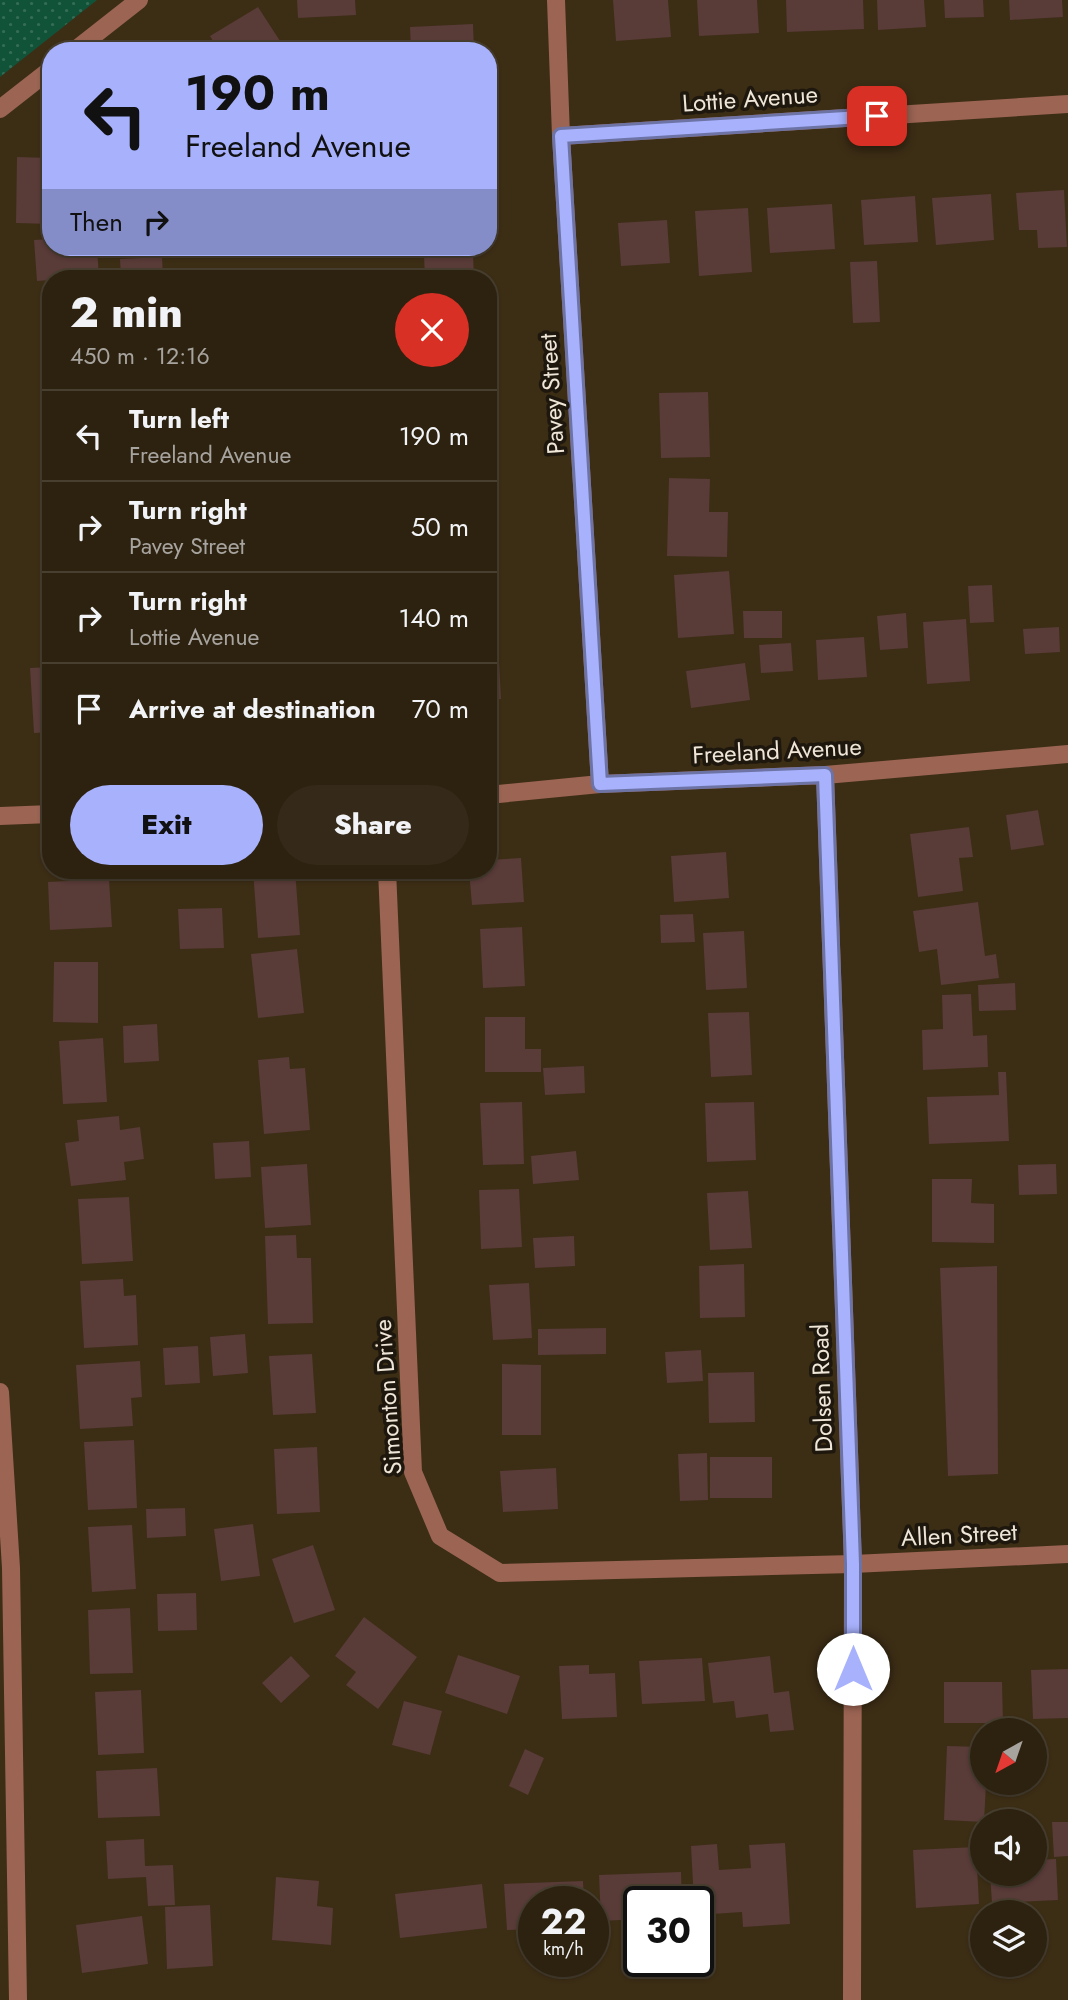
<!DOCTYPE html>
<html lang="en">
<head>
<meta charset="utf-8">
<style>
	body { margin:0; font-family:Jost,sans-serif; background:#352a19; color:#f1f3f6; height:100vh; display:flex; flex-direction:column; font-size:26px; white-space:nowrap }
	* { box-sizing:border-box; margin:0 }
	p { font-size:23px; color:#a7a49f }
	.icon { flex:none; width:38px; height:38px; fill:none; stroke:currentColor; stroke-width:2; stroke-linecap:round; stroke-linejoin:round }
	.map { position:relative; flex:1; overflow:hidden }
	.panel { position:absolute; left:42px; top:270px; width:455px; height:609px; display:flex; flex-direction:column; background:#2d2210; border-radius:28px; box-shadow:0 2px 5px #0004,0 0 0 2px #483f30 }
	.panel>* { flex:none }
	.top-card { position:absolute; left:42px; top:42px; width:455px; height:214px; border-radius:28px; box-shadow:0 2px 5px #0004,0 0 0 2px #483f30; background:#a7b1fc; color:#111; overflow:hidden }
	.needle { width:46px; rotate:220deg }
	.tools { position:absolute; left:970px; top:1718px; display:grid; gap:14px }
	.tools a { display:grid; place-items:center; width:77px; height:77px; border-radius:50%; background:#2d2210; box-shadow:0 2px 5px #0004,0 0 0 2px #483f30; font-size:35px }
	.speed { position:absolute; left:518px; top:1886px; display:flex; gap:14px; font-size:35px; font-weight:700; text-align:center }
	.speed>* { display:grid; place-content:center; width:91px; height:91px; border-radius:50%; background:#2d2210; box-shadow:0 2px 5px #0004,0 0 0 2px #483f30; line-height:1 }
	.speed small { font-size:18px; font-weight:400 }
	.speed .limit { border:4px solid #111; border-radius:10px; background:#fff; color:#111 }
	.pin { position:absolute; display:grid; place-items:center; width:60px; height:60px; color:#fff; margin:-30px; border-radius:14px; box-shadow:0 4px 10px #0006 }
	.me { position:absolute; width:77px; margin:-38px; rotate:0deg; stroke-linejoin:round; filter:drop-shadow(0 0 5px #0008) }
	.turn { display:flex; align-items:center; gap:24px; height:147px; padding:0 28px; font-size:32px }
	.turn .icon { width:91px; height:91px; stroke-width:2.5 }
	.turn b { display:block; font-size:49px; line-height:60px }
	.then { display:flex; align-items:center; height:66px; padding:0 28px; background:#0003; gap:14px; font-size:26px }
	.round { display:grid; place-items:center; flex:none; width:74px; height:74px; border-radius:37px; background:#352a19 }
	.summary { display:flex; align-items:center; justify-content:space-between; height:119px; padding:0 28px }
	h1 { font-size:42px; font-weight:800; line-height:52px }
	.button { display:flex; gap:14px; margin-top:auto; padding:14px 28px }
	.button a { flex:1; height:80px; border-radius:42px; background:#a7b1fc; color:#111; font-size:28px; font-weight:800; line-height:80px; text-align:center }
	.button a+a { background:#352a19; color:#f1f3f6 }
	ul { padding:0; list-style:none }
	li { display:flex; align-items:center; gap:21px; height:91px; padding:0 28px; border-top:2px solid #483f30 }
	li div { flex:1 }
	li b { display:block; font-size:26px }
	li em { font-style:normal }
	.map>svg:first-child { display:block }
	.grass { fill:url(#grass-dots) }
	.building { fill:#593b38 }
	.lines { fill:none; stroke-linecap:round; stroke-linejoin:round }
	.minor { stroke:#9b6453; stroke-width:18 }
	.route-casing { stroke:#6d73a4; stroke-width:18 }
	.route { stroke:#a7b1fc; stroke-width:12 }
	.labels { text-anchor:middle; stroke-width:7; stroke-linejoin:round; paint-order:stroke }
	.street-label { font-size:24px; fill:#efe6d8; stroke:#1d170d }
</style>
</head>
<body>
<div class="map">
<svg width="1068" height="2000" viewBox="0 0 1068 2000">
	<defs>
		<pattern id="grass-dots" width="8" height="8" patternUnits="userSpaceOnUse" patternTransform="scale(1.75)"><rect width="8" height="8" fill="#115339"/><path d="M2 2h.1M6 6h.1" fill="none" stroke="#346c55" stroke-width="1.8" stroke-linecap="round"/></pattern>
	</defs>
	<rect width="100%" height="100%" fill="#3c2d15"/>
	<path class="grass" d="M0,0h97l-97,77z"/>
	<path class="building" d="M297,0h58l1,15 -58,3z
		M613,0h55l3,37 -55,4z
		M697,0h60l2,33 -60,3z
		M786,0h77l1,29 -77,3z
		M877,0h47l2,27 -48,3z
		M944,0h39l1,17 -39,1z
		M1009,0h53l1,17 -53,3z
		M258,7l24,37 -11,7h-52l-9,-15z
		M473,24l1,27h-63l-1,-24z
		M17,157l34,1v66l-35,-1z
		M1064,190l3,57 -29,1 -1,-18h-18l-3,-37z
		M991,194l3,46 -58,5 -4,-47z
		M915,196l3,46 -54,3 -3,-45z
		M832,204l3,45 -65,4 -3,-45z
		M748,208l4,64 -53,4 -4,-65z
		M667,220l3,43 -49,3 -3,-43z
		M51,239v8h46l2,31h-48v2l-14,1 -3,-41z
		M473,253l1,25h-49l-1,-22z
		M162,257l1,21h-42l-1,-19z
		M877,261l3,61 -27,1 -3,-61z
		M51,309v44h-6l-2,-43z
		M708,392l2,65 -49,1 -2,-65z
		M669,478l41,1 -1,33h19l-1,45 -60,-1z
		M729,571l5,63 -56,4 -4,-63z
		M992,585l2,37 -24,1 -2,-37z
		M743,611h39v27h-38z
		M906,613l2,35 -28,2 -3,-34z
		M966,619l4,62 -43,3 -4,-62z
		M1059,627l1,25 -35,2 -2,-25z
		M864,637l3,40 -49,3 -2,-40z
		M791,643l2,28 -32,2 -2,-28z
		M488,661h11l2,38 -13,1z
		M745,663l5,37 -59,8 -5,-37z
		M51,667v65l-17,1 -4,-65z
		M1038,810l6,35 -33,5 -5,-35z
		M969,827l4,30 -14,1 4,33 -45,6 -8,-63z
		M726,852l3,46 -55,4 -3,-46z
		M521,858l3,44 -52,3 -3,-35h19v-10z
		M253,870h42l5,65 -42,3z
		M109,879l3,48 -62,3 -2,-48z
		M978,902l7,54 11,-2 3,24 -58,7 -4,-36 -18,3 -6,-41z
		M222,908l2,40 -44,1 -2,-40z
		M693,914l2,28 -34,1 -1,-28z
		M522,927l3,59 -42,2 -3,-59z
		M744,931l3,57 -41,2 -3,-57z
		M297,949l7,64 -46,5 -7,-64z
		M54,962h44v61l-45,-1z
		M1015,983l1,27 -37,1 -1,-26z
		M971,994l2,42 14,-1 1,32 -65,3 -1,-40 21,-1 -1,-34z
		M749,1012l3,63 -41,2 -3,-64z
		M485,1017h40v32h16v23h-56z
		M157,1024l2,37 -35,2 -1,-37z
		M103,1038l4,64 -44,2 -4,-63z
		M289,1057l1,12 15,-1 5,62 -46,4 -6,-74z
		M584,1066l1,27 -40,2 -2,-27z
		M998,1072h8l3,69 -80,3 -2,-47 72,-2z
		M522,1102l2,62 -41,1 -3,-62z
		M754,1102l2,58 -49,2 -2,-59z
		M119,1116l1,14 20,-3 4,32 -20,3 2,18 -55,6 -6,-43 14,-2 -2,-21z
		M249,1141l2,36 -36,2 -2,-36z
		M576,1151l3,29 -46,4 -2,-28z
		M307,1164l4,61 -46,3 -4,-61z
		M1056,1164l1,30 -38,1 -1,-30z
		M932,1179h40l-1,24 23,1v39l-62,-1z
		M519,1189l3,58 -41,2 -2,-59z
		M748,1191l4,57 -42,2 -3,-57z
		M129,1197l4,64 -51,3 -4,-65z
		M296,1235l1,23h14l2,65 -45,1 -3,-88z
		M574,1236l1,30 -40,2 -2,-30z
		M744,1264l1,53 -45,1 -1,-52z
		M997,1266l1,208 -50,2 -8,-208z
		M123,1279l1,17 12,-1 2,50 -54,3 -4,-67z
		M529,1283l3,55 -39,2 -4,-55z
		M606,1328v26l-68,1v-26z
		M245,1334l3,39 -35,3 -3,-39z
		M198,1346l2,37 -35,2 -2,-37z
		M701,1350l2,31 -36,2 -2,-31z
		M312,1354l4,59 -43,2 -4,-59z
		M140,1361l2,36 -11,1 2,28 -53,3 -4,-64z
		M502,1364l39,1v70h-39z
		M754,1372l1,50 -46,1 -1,-50z
		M134,1440l3,68 -49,2 -4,-68z
		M317,1447l3,65 -43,2 -3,-65z
		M707,1453l1,47 -28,1 -2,-47z
		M710,1457h62v41h-62z
		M556,1468l2,41 -55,3 -3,-41z
		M185,1508l1,28 -39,2 -1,-29z
		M253,1524l7,52 -39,5 -7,-52z
		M132,1525l4,64 -44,3 -4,-65z
		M313,1545l22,65 -41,13 -22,-64z
		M196,1593l1,37 -39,1 -1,-37z
		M130,1608l3,65 -43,1 -2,-64z
		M364,1617l53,40 -39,52 -32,-24 10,-13 -21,-16z
		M458,1655l62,21 -13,38 -62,-21z
		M291,1656l19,20 -29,27 -19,-20z
		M770,1656l4,37 15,-2 5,39 -24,2 -2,-18 -32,4 -2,-17 -21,2 -5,-40z
		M702,1658l3,43 -63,3 -3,-43z
		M589,1665v9l26,-1 2,44 -55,2 -3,-53z
		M1068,1669v49l-35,1 -2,-49z
		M944,1682h58l1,41h-59z
		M141,1690l3,63 -46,2 -3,-63z
		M404,1701l38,10 -12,44 -38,-10z
		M947,1746l35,1v36h4l-2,39 -40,-2z
		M525,1749l19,9 -16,37 -19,-9z
		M157,1768l3,48 -62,2 -2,-47z
		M1052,1822h16v34l-14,1z
		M144,1839l1,27 28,-1 2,40 -27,1 -2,-29 -38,2 -2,-38z
		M785,1843l5,81 -47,3 -1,-15 -44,3v-13h-4l-3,-56 26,-2 2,26 32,-2 -2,-23z
		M976,1847l3,57 -63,4 -3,-58z
		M1056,1859l2,41 -66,3 -2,-29h44v-14z
		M681,1872l1,30h-43v17l-38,2 -2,-46z
		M276,1877l43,4 -2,25 16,2 -2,37 -59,-5z
		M583,1881l1,21h-50v27l-27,1 -3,-46z
		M482,1884l5,44 -87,10 -5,-44z
		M210,1905l3,61 -46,3 -2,-62z
		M142,1916l6,48 -66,9 -6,-48z"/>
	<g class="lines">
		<path class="minor" d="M556,0l5,136 39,648
			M74,51l65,-51
			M0,109l51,-40
			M561,136l507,-32
			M825,775l28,789 -1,436
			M488,795l112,-11 225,-9 243,-21
			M0,816l51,-2
			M387,870l26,602 27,64 60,37 353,-9 215,-10
			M0,1392l11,176 7,432"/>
	</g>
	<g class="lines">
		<defs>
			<path id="route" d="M853,1669v-105l-28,-789 -225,9 -39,-648 316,-20"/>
		</defs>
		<use href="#route" class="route-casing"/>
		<use href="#route" class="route"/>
	</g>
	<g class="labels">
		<g class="street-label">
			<text transform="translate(750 99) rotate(-4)" y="8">Lottie Avenue</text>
			<text transform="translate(552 394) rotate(-94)" y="8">Pavey Street</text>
			<text transform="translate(777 751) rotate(-3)" y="8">Freeland Avenue</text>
			<text transform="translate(822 1388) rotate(-92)" y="8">Dolsen Road</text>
			<text transform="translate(388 1397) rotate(-94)" y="8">Simonton Drive</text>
			<text transform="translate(959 1535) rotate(-3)" y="8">Allen Street</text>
		</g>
	</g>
</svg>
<div class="tools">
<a><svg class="needle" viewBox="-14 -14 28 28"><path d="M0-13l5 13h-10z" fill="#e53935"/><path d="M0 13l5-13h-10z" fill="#a7a49f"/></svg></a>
<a><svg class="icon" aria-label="sound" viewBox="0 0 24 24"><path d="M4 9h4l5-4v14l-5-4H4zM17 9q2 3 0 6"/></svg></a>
<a><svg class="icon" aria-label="layers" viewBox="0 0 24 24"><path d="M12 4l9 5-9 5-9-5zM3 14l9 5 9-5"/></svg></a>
</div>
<div class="speed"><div>22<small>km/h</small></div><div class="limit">30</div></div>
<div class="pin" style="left:877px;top:116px;background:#d93025"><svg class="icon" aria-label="arrive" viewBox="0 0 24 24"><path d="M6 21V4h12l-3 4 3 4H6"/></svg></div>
<svg class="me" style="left:853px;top:1669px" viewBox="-20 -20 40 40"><circle r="19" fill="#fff"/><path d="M0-13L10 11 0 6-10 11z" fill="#a7b1fc"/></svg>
<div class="top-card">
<div class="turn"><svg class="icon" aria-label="left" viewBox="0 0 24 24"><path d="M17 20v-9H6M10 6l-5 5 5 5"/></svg><div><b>190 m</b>Freeland Avenue</div></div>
<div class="then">Then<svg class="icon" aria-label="right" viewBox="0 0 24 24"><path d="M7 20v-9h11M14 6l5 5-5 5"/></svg></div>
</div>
<section class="panel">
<div class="summary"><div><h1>2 min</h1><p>450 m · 12:16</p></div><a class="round" style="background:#d93025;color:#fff"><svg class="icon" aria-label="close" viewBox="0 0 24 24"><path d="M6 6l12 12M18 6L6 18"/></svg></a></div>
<ul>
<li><svg class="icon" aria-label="left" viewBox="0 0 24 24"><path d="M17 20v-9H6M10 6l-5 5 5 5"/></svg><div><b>Turn left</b><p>Freeland Avenue</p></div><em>190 m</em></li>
<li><svg class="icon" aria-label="right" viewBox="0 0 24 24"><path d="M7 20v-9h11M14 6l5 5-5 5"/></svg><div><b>Turn right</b><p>Pavey Street</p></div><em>50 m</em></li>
<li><svg class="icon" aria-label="right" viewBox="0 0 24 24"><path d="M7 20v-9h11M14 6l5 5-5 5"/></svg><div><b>Turn right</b><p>Lottie Avenue</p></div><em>140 m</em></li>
<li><svg class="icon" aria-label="arrive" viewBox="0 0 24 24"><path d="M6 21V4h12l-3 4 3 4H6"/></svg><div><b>Arrive at destination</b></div><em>70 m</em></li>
</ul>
<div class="button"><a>Exit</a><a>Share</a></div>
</section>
</div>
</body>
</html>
